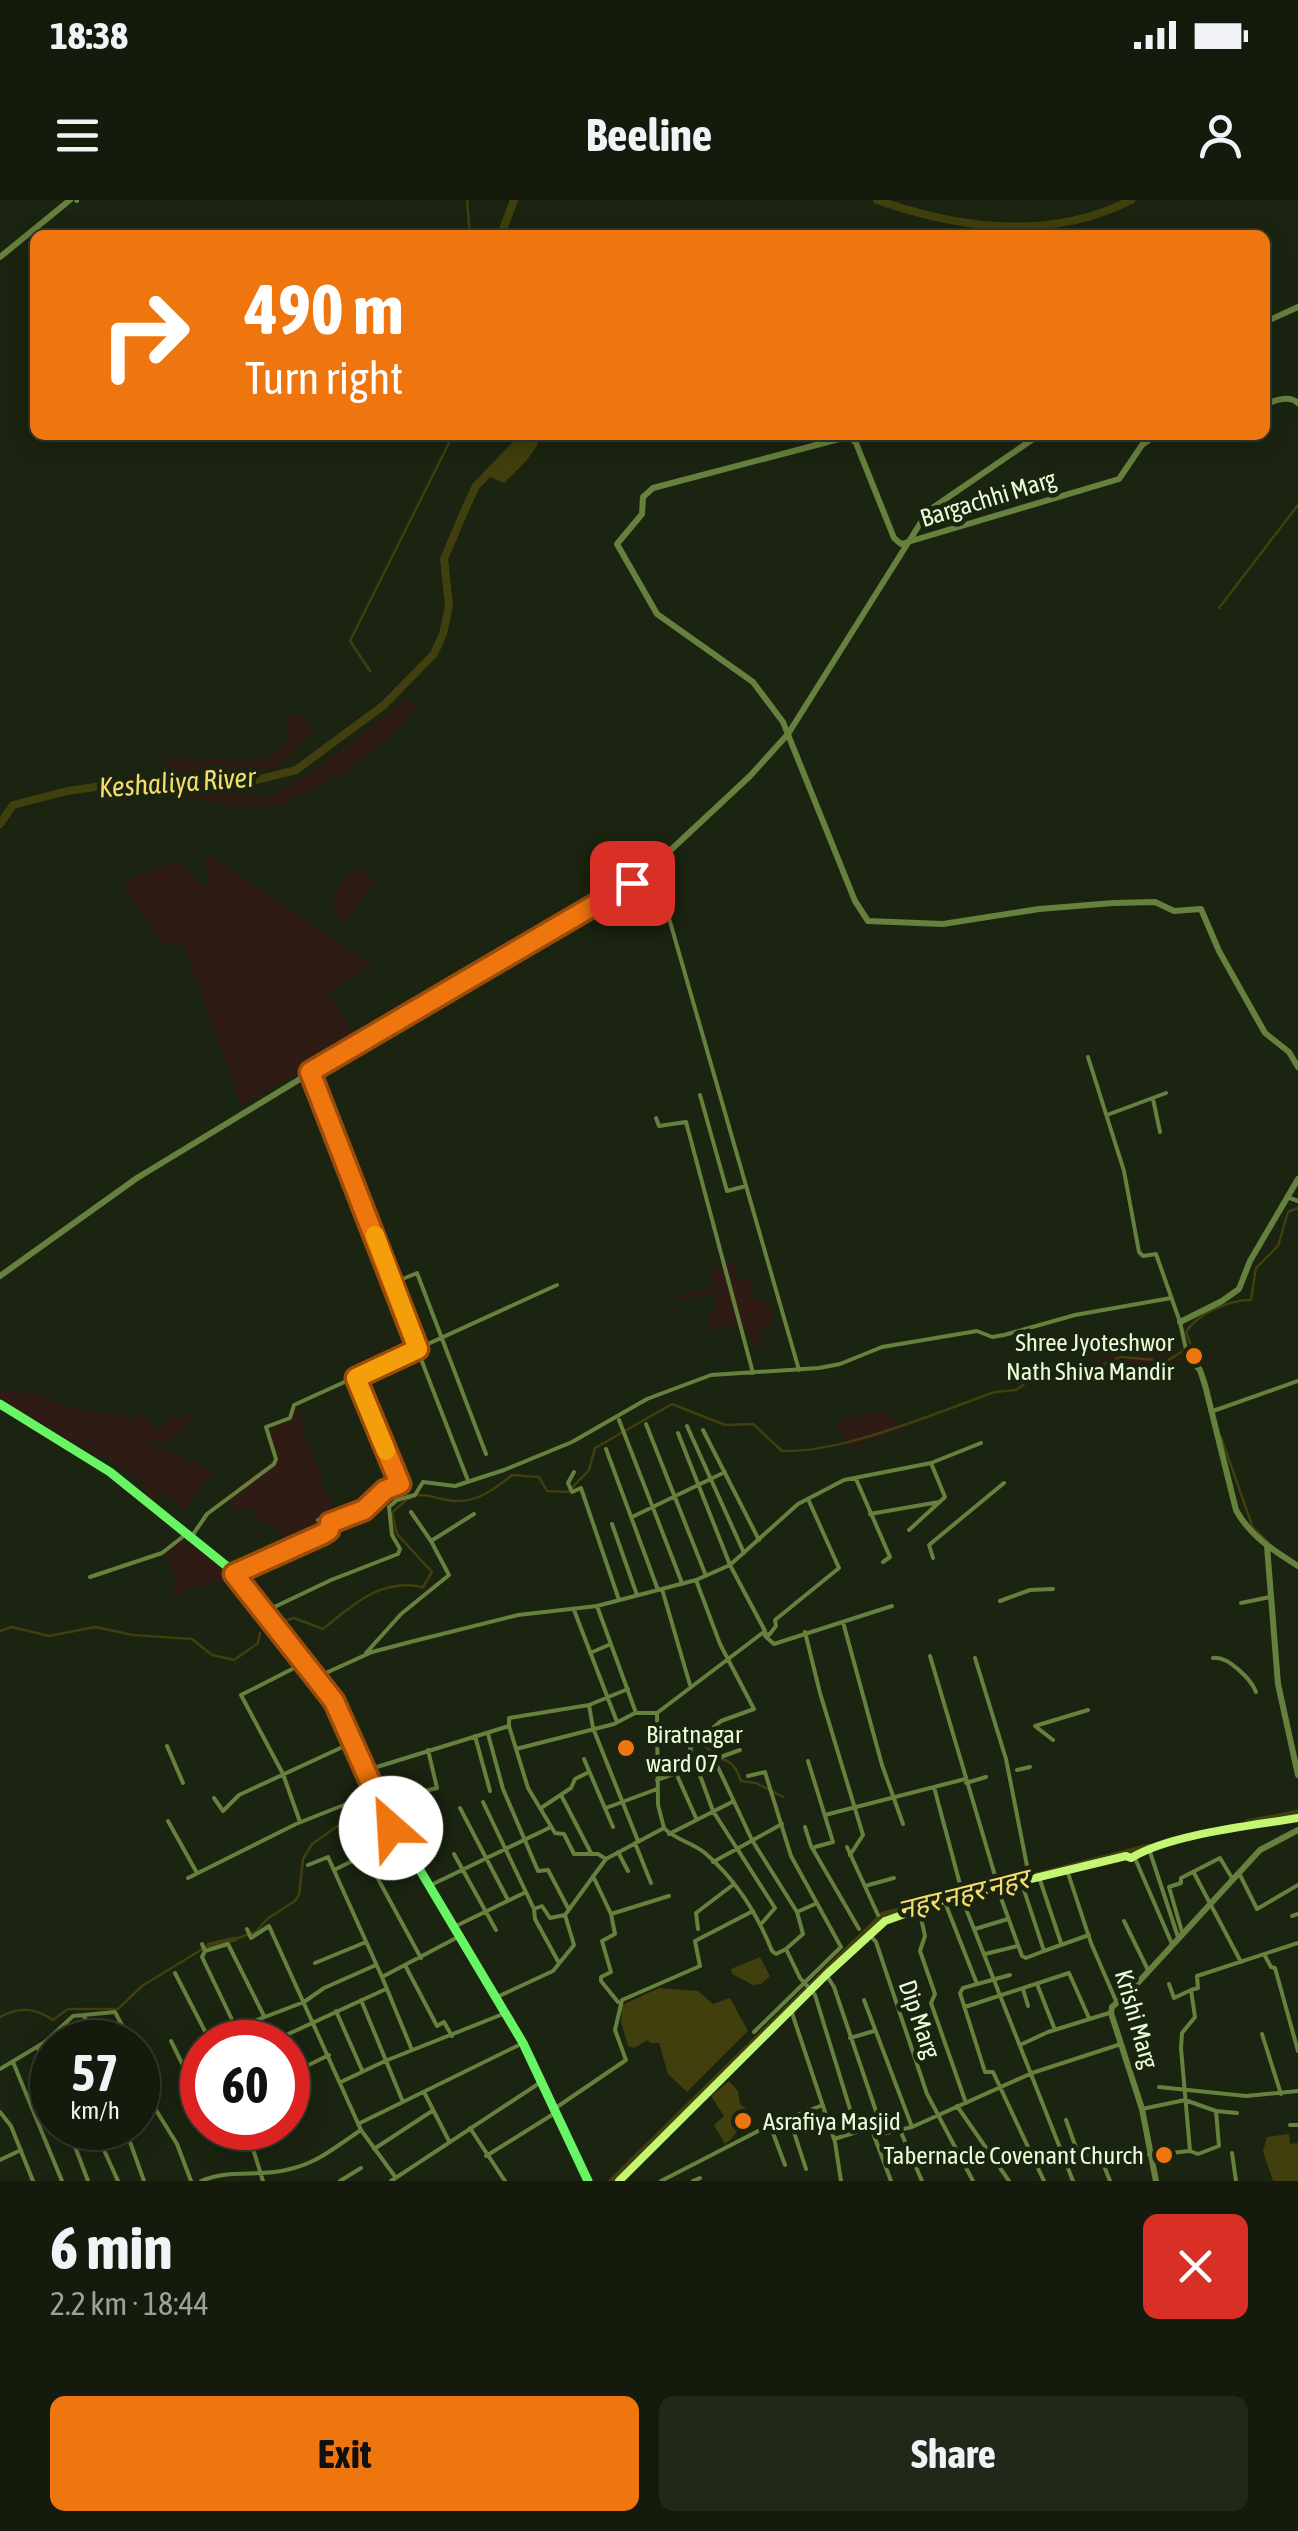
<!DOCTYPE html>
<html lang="en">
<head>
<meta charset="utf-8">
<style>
	body { margin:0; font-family:"Asap Condensed","Noto Sans Devanagari",sans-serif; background:#21281a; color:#f1f3f6; height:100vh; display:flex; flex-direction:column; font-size:38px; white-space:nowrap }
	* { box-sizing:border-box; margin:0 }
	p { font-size:32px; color:#9da19d }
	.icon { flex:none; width:55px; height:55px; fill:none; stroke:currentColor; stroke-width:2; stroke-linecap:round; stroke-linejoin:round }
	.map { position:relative; height:1981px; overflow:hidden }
	.sheet { display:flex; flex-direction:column; background:#141b0c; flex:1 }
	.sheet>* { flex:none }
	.hud { position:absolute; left:30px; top:30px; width:1240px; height:210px; border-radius:15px; box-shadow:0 5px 25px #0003,0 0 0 2px #33392d; background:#ef750f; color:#fff; overflow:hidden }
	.speed { position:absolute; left:30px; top:1820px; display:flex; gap:20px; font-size:50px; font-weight:700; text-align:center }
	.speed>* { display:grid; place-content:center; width:130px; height:130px; border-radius:50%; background:#141b0c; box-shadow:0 5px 25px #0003,0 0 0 2px #33392d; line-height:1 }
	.speed small { font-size:25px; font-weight:400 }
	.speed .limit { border:15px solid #d22; background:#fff; color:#111 }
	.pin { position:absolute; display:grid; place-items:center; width:85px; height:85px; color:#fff; margin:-42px; border-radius:20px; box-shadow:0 5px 15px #0006 }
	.me { position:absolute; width:110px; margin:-55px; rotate:334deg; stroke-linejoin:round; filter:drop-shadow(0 0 8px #0008) }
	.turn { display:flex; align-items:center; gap:35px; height:210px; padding:0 50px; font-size:45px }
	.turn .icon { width:130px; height:130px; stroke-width:2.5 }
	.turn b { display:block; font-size:70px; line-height:85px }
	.round { display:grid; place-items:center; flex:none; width:105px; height:105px; border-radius:15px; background:#21281a }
	.summary { display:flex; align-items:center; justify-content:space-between; height:170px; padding:0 50px }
	h1 { font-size:60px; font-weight:700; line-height:75px }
	.cta { display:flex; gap:20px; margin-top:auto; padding:20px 50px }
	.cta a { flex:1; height:115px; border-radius:15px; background:#ef750f; color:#111; font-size:40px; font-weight:700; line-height:115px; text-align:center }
	.cta a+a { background:#21281a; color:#f1f3f6 }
	.status { display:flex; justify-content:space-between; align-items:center; height:70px; padding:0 50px; background:#141b0c; direction:ltr }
	.status svg { height:28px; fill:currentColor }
	header { display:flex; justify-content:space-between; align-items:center; height:130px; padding:0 50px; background:#141b0c; font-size:45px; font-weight:700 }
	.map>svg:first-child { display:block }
	.green { fill:#2e1c14 }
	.water { fill:#403f0d }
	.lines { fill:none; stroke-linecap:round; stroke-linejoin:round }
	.stream { stroke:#403f0d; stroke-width:2.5 }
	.canal { stroke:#403f0d; stroke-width:5 }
	.river { stroke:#403f0d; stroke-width:8 }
	.minor { stroke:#66803e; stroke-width:4 }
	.tertiary { stroke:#66803e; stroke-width:6 }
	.secondary { stroke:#c5f673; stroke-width:8 }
	.primary { stroke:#67f564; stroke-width:9 }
	.route-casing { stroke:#9b4c0a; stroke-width:25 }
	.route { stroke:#ef750f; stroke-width:18 }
	.slow { stroke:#f59e0b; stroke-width:18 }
	.poi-dot { fill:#ef750f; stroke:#1a2410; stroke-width:4 }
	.labels { text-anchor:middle; stroke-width:9; stroke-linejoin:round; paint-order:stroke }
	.street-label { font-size:25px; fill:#eafcd6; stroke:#1a2410 }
	.poi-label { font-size:25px; fill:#eafcd6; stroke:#1a2410; text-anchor:end }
	.water-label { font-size:28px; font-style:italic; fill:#f6dc6b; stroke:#1a2410 }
</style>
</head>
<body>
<div class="status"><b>18:38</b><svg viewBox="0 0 49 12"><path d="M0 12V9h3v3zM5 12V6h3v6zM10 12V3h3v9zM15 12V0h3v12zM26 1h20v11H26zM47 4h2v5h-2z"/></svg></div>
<header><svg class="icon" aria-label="menu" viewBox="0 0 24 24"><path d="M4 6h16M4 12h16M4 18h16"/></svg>Beeline<svg class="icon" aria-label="person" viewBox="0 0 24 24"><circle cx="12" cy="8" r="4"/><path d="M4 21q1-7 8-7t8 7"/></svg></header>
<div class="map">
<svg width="1298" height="1981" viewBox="0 0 1298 1981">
	<rect width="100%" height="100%" fill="#1a2410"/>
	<path class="green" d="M406,499l11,8 -19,24 -49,39 -69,36 -45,1 -49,-11 -4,-7 86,8 47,-27z
		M301,515l13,15 -38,38 -41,9 -30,-6 -33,1 -8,-14 80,3 23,-3 23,-20 -5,-22z
		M211,655l163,111 -47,26 23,36 21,3 -130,75 -57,-161 -24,-2 -38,-61 57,-22 21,24h7l4,-4 -8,-19z
		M357,666l18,15 -30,43 -13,-13 7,-26z
		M731,1062l5,5 -1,12h17l1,19 15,4 6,16 -3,6 -12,6 1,17 -5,2c-6,-20 -18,-31 -38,-18l-6,-3 -4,-13 9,-9 -1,-12 -37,6 -1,-4 36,-10 -2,-16z
		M1114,1142c21,6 41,17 64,11l4,7 -10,5 -46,-1 -40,13 -3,-8 25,-17z
		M0,1192l36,1 30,14 61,9 2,9 3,-9 8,-5 16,18 17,-11 20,-6 1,4 -14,17 -18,11 -2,-4 -9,5 32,12 1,5 9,-2 9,5v4h11l-1,5 -28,36 -24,-18 -8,10 -8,-8 5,-8 -36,-22 -6,-9 -6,4 -101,-60z
		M299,1206l5,26 18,45 1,17 8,-1 4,22 -14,3v5l5,1 -2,8 -37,16 -14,-25 -11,2 -9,-18 -15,4 -12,-14 38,-31h12l2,-7 -10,-31 24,-7 2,-12z
		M888,1211l13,19 -53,18 -12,-23 9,-7z
		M182,1339l45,31 -4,11 -39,8 -2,7 -6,1 -5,-10 7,-5 -14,-28z"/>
	<path class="water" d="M526,235h15c-5,19 -23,34 -37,48l-16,-7z
		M760,1757l10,19 -9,8 -8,1 -21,-11 -1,-5z
		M659,1788l39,3 15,13 17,-6 18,33 -61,61 -19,-18 -9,-31h-9l-2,-3 -14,8 -6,-2 -7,-24 1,-17z
		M729,1881l9,10 2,13 11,9c-12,9 -14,24 -26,31l-11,-19 10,-9 -13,-20z
		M1289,1934l1,10 8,-1v38h-25l-10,-30 4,-14z"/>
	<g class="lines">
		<path class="stream" d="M467,0l3,35
			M1219,408l79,-103
			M370,471l-20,-30 103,-206
			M1221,1237l32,91 15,14
			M278,1423l16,-5 29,11c31,-25 58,-51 100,-42l9,-15 -35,-38 -5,-21c29,-31 34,-13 64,-12 22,1 40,-13 56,-26l27,2 8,14 21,1 21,-22 6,-22 77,-44 53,21 28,-1 29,27c62,2 153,-38 213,-59l21,-2 28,-20 38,3 39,-16 46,4 24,-15 -5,-14c12,-19 43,-32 65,-32l5,-32 22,-22 10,-34 10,-4
			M263,1430l8,-4
			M0,1431l12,-4 37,9 46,-9 38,8 59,4 20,16 22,5 24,-17 2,-10
			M687,1526l9,12
			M699,1543l19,12
			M721,1559c12,2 16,11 20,22l15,2 27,14
			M235,1739l21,-7 11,-13 28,-18 4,-6 4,-36 9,-15 27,-19
			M0,1817c20,-11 35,-9 53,3l15,-11h50l24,-23 67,-41"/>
		<path class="canal" d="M1247,1622l51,-10
			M209,1745l26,-6
			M611,1981l272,-267 266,-68"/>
		<path class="river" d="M877,0c82,29 174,41 254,0
			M501,35l13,-35
			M0,624l13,-19 54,-14 57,-8 117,1 55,-14 88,-65 50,-51 9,-20 6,-28 -5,-47 23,-54 9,-19 49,-51"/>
		<path class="minor" d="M76,0l1,1
			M654,666l145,504
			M1088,857l36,114 15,81 4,4 13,-2 24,68 7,32
			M310,872l157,406
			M700,895l27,96 19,-5
			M1153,899l7,33
			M1107,915l59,-22
			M656,918l3,8 27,-4 67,251
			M1287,997l11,4
			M393,1083l24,-10 69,181
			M356,1178l45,108
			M1213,1211l85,-30
			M619,1220l63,163
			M646,1224l60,152
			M687,1226l57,127
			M703,1230l56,110
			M678,1233l52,132 35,66 -108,82 1,92 6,23c11,12 28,14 41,25 31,27 52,60 67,98l4,3 10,-5 14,29 15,17 42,137 23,-9 -46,-136 -7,-11
			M606,1249l52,141
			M574,1272l-6,11 4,9 9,-4 38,112
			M856,1279l34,78 -7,5
			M411,1312l20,29
			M870,1314l69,-12
			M632,1317l93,-45
			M331,1322l33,-12 21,-20 15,-6
			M612,1324l25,71
			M909,1330l36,-33 -14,-34
			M192,1336l15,-22 67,-50 2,-5 -10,-32 24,-9 4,-13 263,-120
			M933,1358l-4,-13 75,-62
			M234,1374l89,-39 6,-5 1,-7 -12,-3
			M90,1377l72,-24 23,-18
			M696,1380l24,64 34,65 -33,12 -31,27 23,63 62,97 -13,15
			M662,1389l28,96
			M1000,1401l30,-11 23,-1
			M1241,1403l29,-6
			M597,1406l39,107h21
			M574,1410l43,112
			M266,1411l65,-31 67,-26 2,-5 -8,-14 -3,-28 8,-7 18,-5 8,-13 32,4 49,-16 68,-28 75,-43 64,-24 108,-7 21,-4 42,-17 95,-16 15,6 12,-2 71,-20 96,-17
			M843,1422l39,143 21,59
			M805,1432l15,61 43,142 -13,20
			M763,1433l6,2 7,-9 -1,-6 64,-52 -31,-69
			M765,1436l9,8 118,-38
			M366,1453l35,-39 48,-39 -18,-34 43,-27
			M590,1453l21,-9
			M930,1456l66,223
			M975,1458l31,101 22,112
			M1213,1458c15,-2 38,21 43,34
			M317,1477l55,-25 42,-11 104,-26 79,-9 99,-26 34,-15 68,-61 46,-24 87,-17 50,-20
			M589,1505l4,23 45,113
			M509,1526l19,62 27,45 9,1 10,20h24l8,5
			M1035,1526l53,-16
			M1035,1526l18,14
			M488,1534l15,55 35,82 10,-1 20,38
			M475,1536l15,55
			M167,1546l16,37
			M516,1549l98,-25 21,-11
			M584,1559l29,68
			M715,1561l37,79 45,72 6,22 -17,15
			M808,1561l25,81 -18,5
			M1017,1570l13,-3
			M364,1571l145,-45v-8l80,-13 39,-16
			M676,1573l20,45
			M748,1576l17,-4 26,84 50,91 -87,85
			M657,1580l83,-30
			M966,1583l20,-6
			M934,1587l27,101
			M561,1595l30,58
			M214,1598l9,13 16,-16 110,-51
			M378,1602l59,-14 -9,-38
			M483,1602l51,107 1,10 24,44
			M460,1608l48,92
			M541,1608l30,-20 4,-9 14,-7
			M606,1608l51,-19
			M825,1615l140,-36
			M168,1621l29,52
			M300,1622l-17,-48 -42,-79 63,-32
			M805,1627l6,19 48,83
			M669,1634l63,-32
			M635,1643l16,40
			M847,1647l31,68
			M1149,1649l29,88
			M618,1652l10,19
			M454,1654l42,76
			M365,1655l56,103
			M1134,1656l38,88
			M713,1662l69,-38
			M308,1665l20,-8 54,120
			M334,1670l63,-31
			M1067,1670l24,73 25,58
			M1194,1673l47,89
			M1240,1675l17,34 41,-24
			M593,1676l18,38 58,-18
			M1039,1677l22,66
			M188,1678l108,-54 78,-31
			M1021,1681l23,70 45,-16
			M429,1686l122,-59
			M865,1686l29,-8
			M997,1687l25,69 4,2 18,-7
			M961,1696l112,285
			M944,1700l33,84
			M534,1709l8,-3 8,12 15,-3
			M919,1709l6,27 -5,15 15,43 -4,9 35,100
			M797,1712l18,-8
			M611,1714l4,20 -13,7 9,31 -10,5v4l17,21
			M1292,1716l6,-2
			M1124,1721l24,49
			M456,1726l68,-33
			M247,1729l4,9 18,-12 92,204 35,48
			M698,1729l-2,-16 38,-29
			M975,1729l33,-10
			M1182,1732l-13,-45 12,-4v-5l39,-20 12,20
			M869,1734l7,8 51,152 46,87
			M202,1744l3,7 -3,6 34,71 -11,7
			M205,1751l23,-7 36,72
			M985,1754l33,-8
			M1264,1754l7,13 4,1 23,83
			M315,1763l51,-21
			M406,1767l31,59 7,-4 8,14
			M175,1773l35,68 15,-6 3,7
			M1010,1775l-47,13 -3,5 25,79h8l51,109
			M1037,1784l18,46
			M1023,1789l5,17
			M1191,1790l7,-2 -1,-12 101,-33
			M497,1797l56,-26 21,-26 -9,-30 41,-56 56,-30
			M361,1800l42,102
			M864,1800l48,127
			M965,1807l104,-34 20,45
			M336,1811l26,59
			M792,1813l43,129 6,39
			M84,1815l10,27
			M236,1828l68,-26 20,-14 52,-23
			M58,1832l5,10
			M1262,1834l19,60
			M850,1838l24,-7
			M171,1841l31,63
			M271,1842l115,-53
			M1020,1845l28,-13 61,-19
			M38,1847l14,33
			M412,1850l-30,-73 76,-40
			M138,1856l18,54 21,34 14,37
			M13,1862l49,119
			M0,1869l45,-27 28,-26 42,-4 16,30
			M288,1875l41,-20
			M341,1882l44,-21 118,-47
			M1159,1887l87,9 52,-5
			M424,1892l25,49
			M957,1906l52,75
			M554,1909l72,-49 -11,-30 7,-30 78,-34 -5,-25 58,-30
			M1142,1909l43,-9 31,11 3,35 -21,8 -8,-3
			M1216,1911l21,2
			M0,1912l11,14 22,55
			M789,1917l17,52
			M1066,1920l13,36 20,-3 11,28
			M358,1924l165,-81
			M770,1925l15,40
			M1290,1925h8
			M68,1928l20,53
			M94,1928l24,53
			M125,1928l19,53
			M262,1928l-13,8 14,45
			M470,1928l35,53
			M900,1930l22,51
			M873,1933l18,48
			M874,1936l38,-9 120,-54 89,-29
			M834,1939l23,-7
			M374,1949l58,-38
			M1232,1953l4,28
			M1149,1955l41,-4 -9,-103 1,-15 13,-16 -4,-27 -17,8 -5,-14
			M486,1956l69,-43
			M0,1960l21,-10
			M201,1981c28,-12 56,-4 85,-11 31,-6 49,-23 75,-40
			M340,1981l21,-13
			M391,1981l150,-99
			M661,1981l109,-56 53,-20
			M693,1981l7,-3"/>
		<path class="tertiary" d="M0,57l70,-57
			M1265,122l33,-15
			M1265,205c10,-5 24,-10 33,-2
			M1156,235l-14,10 -23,34 -218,65 -7,-6 -38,-95 -5,-5 -12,1 -186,49 -10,9 -1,17 -25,30 40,70 96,68 30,40 72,179 13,20 75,3 96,-15 74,-6 42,-1 19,9 27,-2 18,42 46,82 24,19 9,15
			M0,1076l137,-98 283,-172 224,-131 106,-99 38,-42 140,-223 111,-76
			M1180,1122l42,-21 17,-12 11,-28 48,-82
			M1187,1154l13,16 5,15 31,125c14,26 38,41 62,56
			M1267,1346l11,138 20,91
			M1156,1981l-14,-72 -31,-96 1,-6 22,-20 126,-137 38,-20"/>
		<path class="secondary" d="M619,1981l207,-206 59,-54 59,-21 182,-44 5,2c40,-24 119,-32 167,-40"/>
		<path class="primary" d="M0,1204l110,68 119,96 105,133 52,119 19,25 118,198 65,138"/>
	</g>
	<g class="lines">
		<defs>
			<path id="route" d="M391,1628l-57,-127 -100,-127 89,-40 6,-4 1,-7 34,-13 21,-20 15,-6 -44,-106 62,-29 -108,-277 322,-189"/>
		</defs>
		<use href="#route" class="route-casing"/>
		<use href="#route" class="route"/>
		<path class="slow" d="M375,1035l43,114 -62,29 30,73"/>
	</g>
	<g class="poi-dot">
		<circle cx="1194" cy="1156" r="10"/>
		<circle cx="626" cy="1548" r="10"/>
		<circle cx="743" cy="1921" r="10"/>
		<circle cx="1164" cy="1955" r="10"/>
	</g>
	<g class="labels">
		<g class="street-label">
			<text transform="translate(988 298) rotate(-17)" y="9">Bargachhi Marg</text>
			<text transform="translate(920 1819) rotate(71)" y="9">Dip Marg</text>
			<text transform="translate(1137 1819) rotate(74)" y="9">Krishi Marg</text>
		</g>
		<g class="poi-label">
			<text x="1174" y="1151">Shree Jyoteshwor<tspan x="1174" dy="29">Nath Shiva Mandir</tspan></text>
			<text x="646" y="1543" text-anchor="start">Biratnagar<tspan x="646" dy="29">ward 07</tspan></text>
			<text x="763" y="1930" text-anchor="start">Asrafiya Masjid</text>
			<text x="1144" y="1964">Tabernacle Covenant Church</text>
		</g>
		<g class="water-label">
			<text transform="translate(177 582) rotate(-4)" y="10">Keshaliya River</text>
			<text transform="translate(963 1694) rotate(-14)" y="10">नहर नहर नहर</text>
		</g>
	</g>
</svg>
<div class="speed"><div>57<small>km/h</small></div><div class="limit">60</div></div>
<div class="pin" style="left:632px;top:683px;background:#d93025"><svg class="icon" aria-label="arrive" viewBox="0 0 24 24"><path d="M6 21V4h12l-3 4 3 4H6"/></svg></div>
<svg class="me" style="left:391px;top:1628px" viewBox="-20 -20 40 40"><circle r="19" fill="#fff"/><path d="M0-13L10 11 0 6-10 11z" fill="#ef750f"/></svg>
<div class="hud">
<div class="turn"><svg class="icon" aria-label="right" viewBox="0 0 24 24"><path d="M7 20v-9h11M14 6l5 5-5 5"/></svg><div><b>490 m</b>Turn right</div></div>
</div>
</div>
<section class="sheet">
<div class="summary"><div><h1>6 min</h1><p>2.2 km · 18:44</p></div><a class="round" style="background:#d93025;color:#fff"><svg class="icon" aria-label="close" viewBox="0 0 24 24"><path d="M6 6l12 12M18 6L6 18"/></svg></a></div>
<div class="cta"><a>Exit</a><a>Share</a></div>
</section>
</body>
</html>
